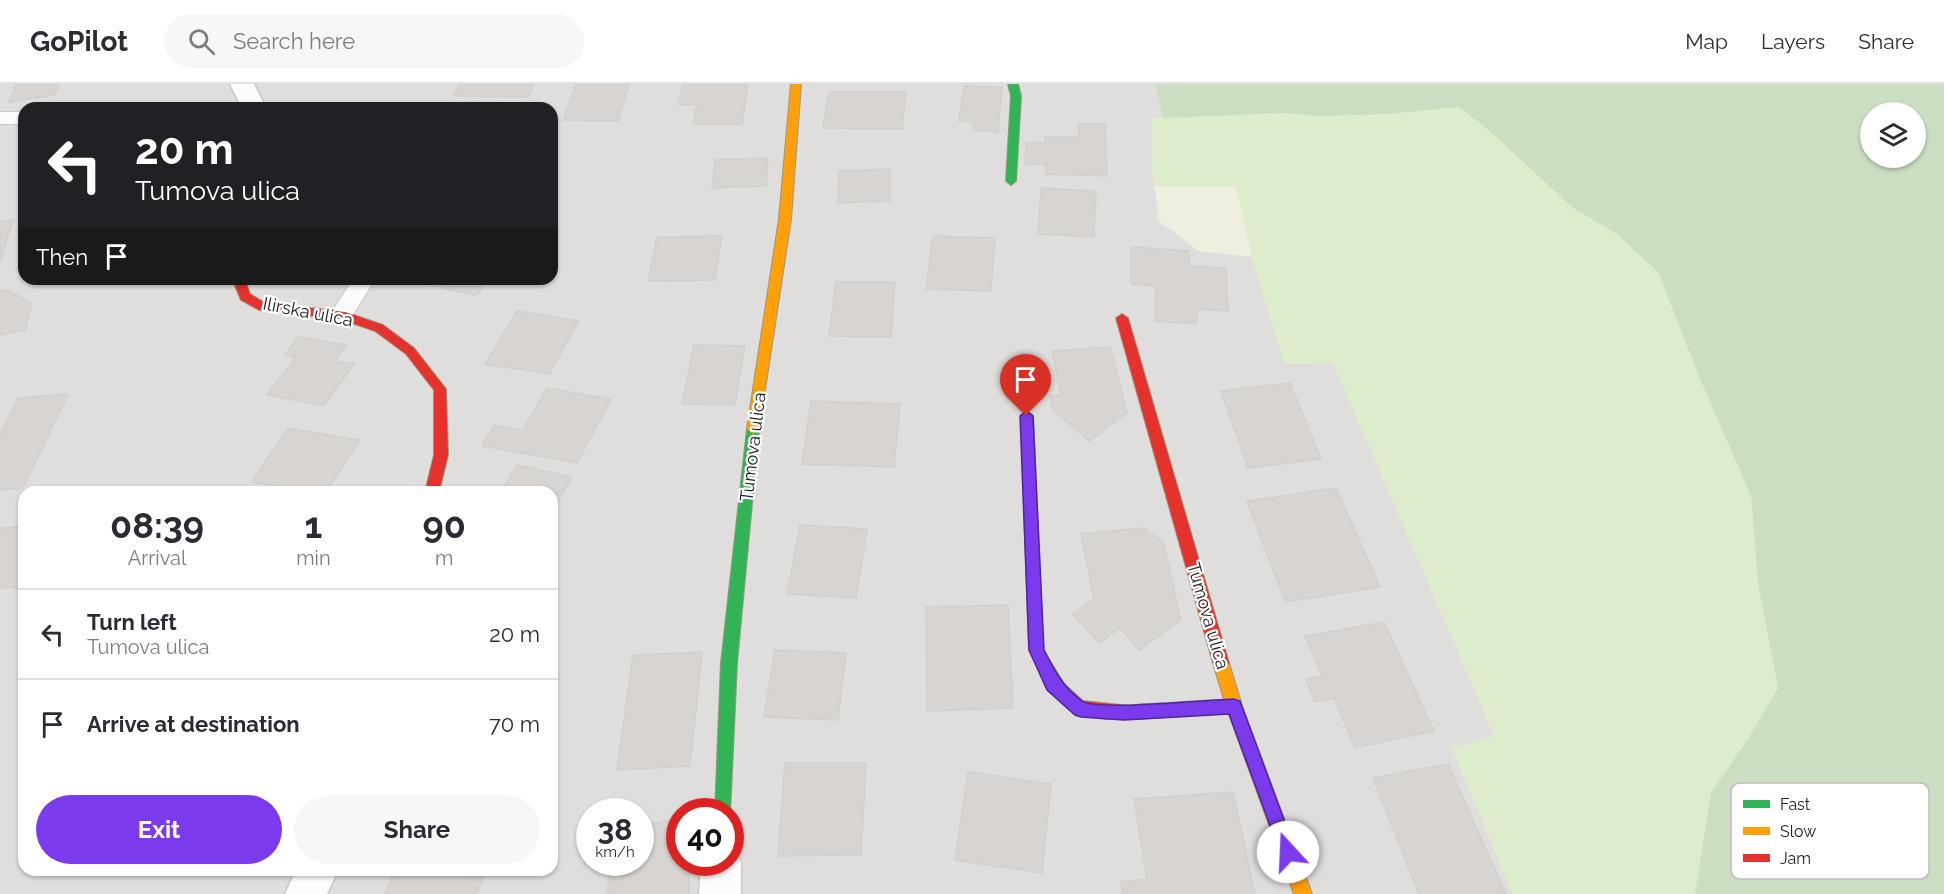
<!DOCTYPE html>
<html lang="en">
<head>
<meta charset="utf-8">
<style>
	body { margin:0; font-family:Raleway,sans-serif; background:#f7f7f7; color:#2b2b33; height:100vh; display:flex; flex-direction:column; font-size:22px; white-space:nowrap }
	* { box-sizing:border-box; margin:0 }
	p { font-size:20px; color:#7c7c81 }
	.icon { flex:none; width:33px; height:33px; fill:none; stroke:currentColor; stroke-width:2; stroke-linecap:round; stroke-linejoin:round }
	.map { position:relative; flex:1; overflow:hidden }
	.sheet { position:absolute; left:18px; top:402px; width:540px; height:390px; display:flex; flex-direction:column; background:#fff; border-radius:18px; box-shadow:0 2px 4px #0004 }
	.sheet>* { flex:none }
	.banner { position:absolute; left:18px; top:18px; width:540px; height:183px; border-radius:18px; box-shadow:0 2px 4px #0004; background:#202124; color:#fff; overflow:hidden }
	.fabs { position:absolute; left:1860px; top:18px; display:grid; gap:12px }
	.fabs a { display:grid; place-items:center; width:66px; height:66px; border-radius:50%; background:#fff; box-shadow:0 2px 4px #0004; font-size:30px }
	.speed { position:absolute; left:576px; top:714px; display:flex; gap:12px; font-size:30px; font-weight:700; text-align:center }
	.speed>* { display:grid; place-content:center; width:78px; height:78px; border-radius:50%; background:#fff; box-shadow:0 2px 4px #0004; line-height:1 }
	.speed small { font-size:15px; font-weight:400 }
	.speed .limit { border:9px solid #d22; background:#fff; color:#111 }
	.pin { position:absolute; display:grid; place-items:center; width:51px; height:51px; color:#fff; margin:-62px -26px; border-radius:50% 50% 50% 0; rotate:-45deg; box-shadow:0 0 6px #0007 }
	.pin .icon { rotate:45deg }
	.me { position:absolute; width:66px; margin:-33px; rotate:340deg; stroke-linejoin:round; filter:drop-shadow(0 0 4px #0008) }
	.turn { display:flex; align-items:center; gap:21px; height:126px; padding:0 18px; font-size:27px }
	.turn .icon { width:78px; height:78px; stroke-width:2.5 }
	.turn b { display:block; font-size:42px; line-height:51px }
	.then { display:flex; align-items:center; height:57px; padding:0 18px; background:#0003; gap:12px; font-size:22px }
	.eta { display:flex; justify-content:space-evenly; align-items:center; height:102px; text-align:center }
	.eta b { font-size:36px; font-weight:700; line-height:42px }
	.button { display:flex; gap:12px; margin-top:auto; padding:12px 18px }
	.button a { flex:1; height:69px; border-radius:36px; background:#7c3aed; color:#fff; font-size:24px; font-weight:700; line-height:69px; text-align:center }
	.button a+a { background:#f7f7f7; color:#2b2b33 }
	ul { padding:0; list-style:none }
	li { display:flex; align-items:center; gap:18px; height:90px; padding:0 18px; border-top:2px solid #e1e1e2 }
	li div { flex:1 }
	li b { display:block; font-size:22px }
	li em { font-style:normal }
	header { display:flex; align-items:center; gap:36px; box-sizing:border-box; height:84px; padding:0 30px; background:#fff; border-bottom:2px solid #e1e1e2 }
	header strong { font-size:28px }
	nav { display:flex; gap:33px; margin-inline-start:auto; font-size:21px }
	.search { width:420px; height:54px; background:#f7f7f7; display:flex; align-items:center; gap:15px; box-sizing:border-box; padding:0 21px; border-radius:33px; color:#7c7c81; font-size:22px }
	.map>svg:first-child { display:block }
	.residential { fill:#dfdedc; fill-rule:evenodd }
	.farmland { fill:#efefdf }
	.grass { fill:#ddeccb }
	.forest { fill:#cbdec1; fill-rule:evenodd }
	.building { fill:#d7d4d2; stroke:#d3d0cc; stroke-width:1.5 }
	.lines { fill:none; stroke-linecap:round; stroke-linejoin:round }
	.lane-casing { stroke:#c9c8c7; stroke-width:2 }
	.street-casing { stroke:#c9c8c7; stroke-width:3 }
	.fast-casing { stroke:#999a82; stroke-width:2 }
	.slow-casing { stroke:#999a82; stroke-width:2 }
	.jam-casing { stroke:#999a82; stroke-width:2 }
	.lane { fill:#fdfcfc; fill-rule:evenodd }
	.street { fill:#fdfcfc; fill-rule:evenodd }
	.fast { fill:#30b455; fill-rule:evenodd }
	.slow { fill:#ff9f0a; fill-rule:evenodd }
	.jam { fill:#e5322d; fill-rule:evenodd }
	.route { fill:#7c3aed; stroke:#51269a; stroke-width:1.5 }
	.labels { text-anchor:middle; stroke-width:4.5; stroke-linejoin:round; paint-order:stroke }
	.street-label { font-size:18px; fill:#222; stroke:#fff }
	.key { fill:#fff; stroke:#bdbdbd; stroke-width:1.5 }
	.key-label { font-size:16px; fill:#222 }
</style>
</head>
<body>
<header>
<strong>GoPilot</strong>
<div class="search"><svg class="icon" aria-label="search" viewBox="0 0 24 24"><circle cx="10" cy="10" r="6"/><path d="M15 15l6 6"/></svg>Search here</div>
<nav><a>Map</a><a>Layers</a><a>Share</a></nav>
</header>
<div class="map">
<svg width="1944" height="810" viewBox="0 0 1944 810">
	<rect width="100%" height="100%" fill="#f0eeeb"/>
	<path class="residential" d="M0,0h1155l8,34h-11v50l7,53 40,30 53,6 33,107 48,-2 162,375 -43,11 61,146h-1513zM24,24h528v171h-528zM24,408h528v378h-528zM590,728h50v50h-50zM680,728h50v50h-50z"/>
	<path class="farmland" d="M1155,102l81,1 16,70 -53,-6 -40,-30z"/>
	<path class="grass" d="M1459,23l35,28 79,73 45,27 40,37 42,107 51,117 7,87 20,105 -29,49 -38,56 -16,101h-182l-61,-146 43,-12 -162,-373 -48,1 -33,-107 -16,-70 -81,-1 -3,-18v-50l131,-5 37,3 69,-2z"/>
	<path class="forest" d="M1155,0h789v810h-249l16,-101 38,-56 29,-49 -20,-105 -7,-87 -51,-117 -42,-107 -40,-37 -45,-27 -79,-73 -35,-28 -70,7 -69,2 -37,-3 -120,5zM1870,28h46v46h-46z"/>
	<path class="building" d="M16,0h43l-4,11 -46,7z
		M460,0h74l-5,13 -75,-1z
		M576,0h53l-11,37 -55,-1z
		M683,0h65l-6,40h-49l4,-20 -18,1z
		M964,2l38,1 -4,45 -25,-2 1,-8 -15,-1z
		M829,8h77l-4,37 -79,-1z
		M1079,40h26l2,52 -61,-2v-10h-21l1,-22 19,1v-6h34z
		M768,74l-2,28 -54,2 3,-28z
		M890,85v32l-52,2 1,-32z
		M1041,104l55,3 -2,46 -56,-3z
		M13,136l-12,40h-1v-38z
		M722,152l-7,44 -67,1 9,-44z
		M933,152l62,2 -4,53 -65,-2z
		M1131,163l58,4 1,15 36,2 2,43 -31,-2v15l-42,-3 1,-35 -25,-2z
		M418,195h72l-14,17 -60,-15z
		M836,198h59l-4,55 -62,-1z
		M8,206l24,14 -7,26 -25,5v-44z
		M517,227l62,10 -30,53 -64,-10z
		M298,253l48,8 -12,16 20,3 -30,42 -57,-11 29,-38 -11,-2z
		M694,261l51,1 -10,59 -53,-1z
		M1110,263l17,66 -38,28 -37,-32 -2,-13 11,-1 -9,-44z
		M1290,299l31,76 -73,9 -27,-77z
		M547,304l64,11 -34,64 -95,-17 12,-21 29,5z
		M68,310l-45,94 -23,2v-56l18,-36z
		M811,317l89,3 -6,63 -92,-3z
		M288,344l72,12 -34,52h-14l-61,-10z
		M517,381l55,12 -20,36v-21h-51z
		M1336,404l44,99 -95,15 -38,-101z
		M800,441l67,4 -11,69 -69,-4z
		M24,442v61l-24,1v-60z
		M1143,444l20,14 18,78 -42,30 -19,-22 -21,15 -26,-29 21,-15 -13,-65z
		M1008,521l5,103 -86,3 -1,-104z
		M1384,538l50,109 -79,17 -21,-50 -19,4 -9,-22 16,-4 -17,-40z
		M775,566l71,3 -8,67 -74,-3z
		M702,568l-12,114 -73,4 16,-115z
		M785,679h81l-5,92 -83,1z
		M1448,680l58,130h-87l-46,-116z
		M968,688l83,12 -9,89 -87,-13z
		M1233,708l22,102h-133l-1,-12 26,-3 -13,-80z
		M680,735v43h9v32h-81l1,-32h31v-37z
		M394,786h26l63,7 -6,17h-92z"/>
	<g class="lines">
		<defs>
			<path id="lane" d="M0,28h24v12h-24z
				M353,195h22l-26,42 -8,2 -8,-2 -3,-6z"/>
			<path id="street" d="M230,0h24l12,24h-24z
				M730,761l5,3 6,14v32h-42l2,-32h29z
				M296,786h42l-11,24h-42z"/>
			<path id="fast" d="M1008,0h10l3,12 -5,85 -5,4 -5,-4 5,-85z
				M753,340l6,5 -22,234 -7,151v-2h-15l6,-149 26,-234z
				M1234,615l5,2 3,5 -3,5 -5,2 -100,6 -5,-2 -3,-5 3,-5 5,-2z"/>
			<path id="slow" d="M791,0h10l-10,135 -32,210 -6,5 -6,-5 32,-210z
				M1221,572l5,2 3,5 13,43 70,188h-18l-68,-188 -13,-43 3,-5z"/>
			<path id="jam" d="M235,195h12l-1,4 4,11 15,9 80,9 38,13 31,23 32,41 2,66 -9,37h-14l9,-37v-65l-28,-36 -31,-23 -35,-12 -81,-9 -18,-10 -7,-17z
				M1122,230l6,4 101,345 -3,5 -5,2 -5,-2 -3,-5 -97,-345z
				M1027,327l6,5 10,233 21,35 19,17 56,6 3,5 -3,5 -5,2h-28l-32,-6 -20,-19 -25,-44 -8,-234z"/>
		</defs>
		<use href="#lane" class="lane-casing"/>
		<use href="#street" class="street-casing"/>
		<use href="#fast" class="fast-casing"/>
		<use href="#slow" class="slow-casing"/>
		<use href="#jam" class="jam-casing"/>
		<use href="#lane" class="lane"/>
		<use href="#street" class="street"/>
		<use href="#fast" class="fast"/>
		<use href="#slow" class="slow"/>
		<use href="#jam" class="jam"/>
	</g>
	<path class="route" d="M1026,327l7,5 11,234c10,20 19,37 38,51 14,10 128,-1 152,-2l6,2 56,151 -2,6 -6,3 -6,-3 -53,-144 -105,6 -43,-3 -6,-2 -28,-25 -18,-40 -9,-234z"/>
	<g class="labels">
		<g class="street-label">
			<text transform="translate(308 228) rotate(11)" y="6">Ilirska ulica</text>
			<text transform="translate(753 363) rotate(-83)" y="6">Tumova ulica</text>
			<text transform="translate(1208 532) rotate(74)" y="6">Tumova ulica</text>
		</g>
	</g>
	<rect x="1731" y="699" width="198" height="96" rx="9" class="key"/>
	<rect x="1743" y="716" width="27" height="8" fill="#30b455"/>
	<rect x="1743" y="743" width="27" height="8" fill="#ff9f0a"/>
	<rect x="1743" y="770" width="27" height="8" fill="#e5322d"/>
	<g class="key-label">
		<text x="1780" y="726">Fast</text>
		<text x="1780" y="753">Slow</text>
		<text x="1780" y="780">Jam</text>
	</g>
</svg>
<div class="fabs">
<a><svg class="icon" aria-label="layers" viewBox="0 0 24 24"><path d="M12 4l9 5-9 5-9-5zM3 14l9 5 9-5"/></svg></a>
</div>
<div class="speed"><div>38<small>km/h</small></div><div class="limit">40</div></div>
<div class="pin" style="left:1026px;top:332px;background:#d93025"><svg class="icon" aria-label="arrive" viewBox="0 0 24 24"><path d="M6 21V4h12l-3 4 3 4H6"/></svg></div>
<svg class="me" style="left:1288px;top:768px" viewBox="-20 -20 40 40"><circle r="19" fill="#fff"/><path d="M0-13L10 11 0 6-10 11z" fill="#7c3aed"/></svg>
<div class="banner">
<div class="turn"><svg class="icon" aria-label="left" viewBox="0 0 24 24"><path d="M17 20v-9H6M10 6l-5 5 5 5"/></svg><div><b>20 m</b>Tumova ulica</div></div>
<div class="then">Then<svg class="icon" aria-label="arrive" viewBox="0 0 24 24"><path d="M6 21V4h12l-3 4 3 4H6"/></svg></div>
</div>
<section class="sheet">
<div class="eta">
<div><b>08:39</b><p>Arrival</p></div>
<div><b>1</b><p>min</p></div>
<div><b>90</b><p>m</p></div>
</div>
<ul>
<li><svg class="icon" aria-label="left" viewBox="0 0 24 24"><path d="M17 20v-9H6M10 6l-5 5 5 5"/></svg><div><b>Turn left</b><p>Tumova ulica</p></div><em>20 m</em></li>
<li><svg class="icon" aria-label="arrive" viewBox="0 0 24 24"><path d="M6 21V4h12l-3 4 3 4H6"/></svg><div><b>Arrive at destination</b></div><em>70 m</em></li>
</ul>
<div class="button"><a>Exit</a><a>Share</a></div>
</section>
</div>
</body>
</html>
